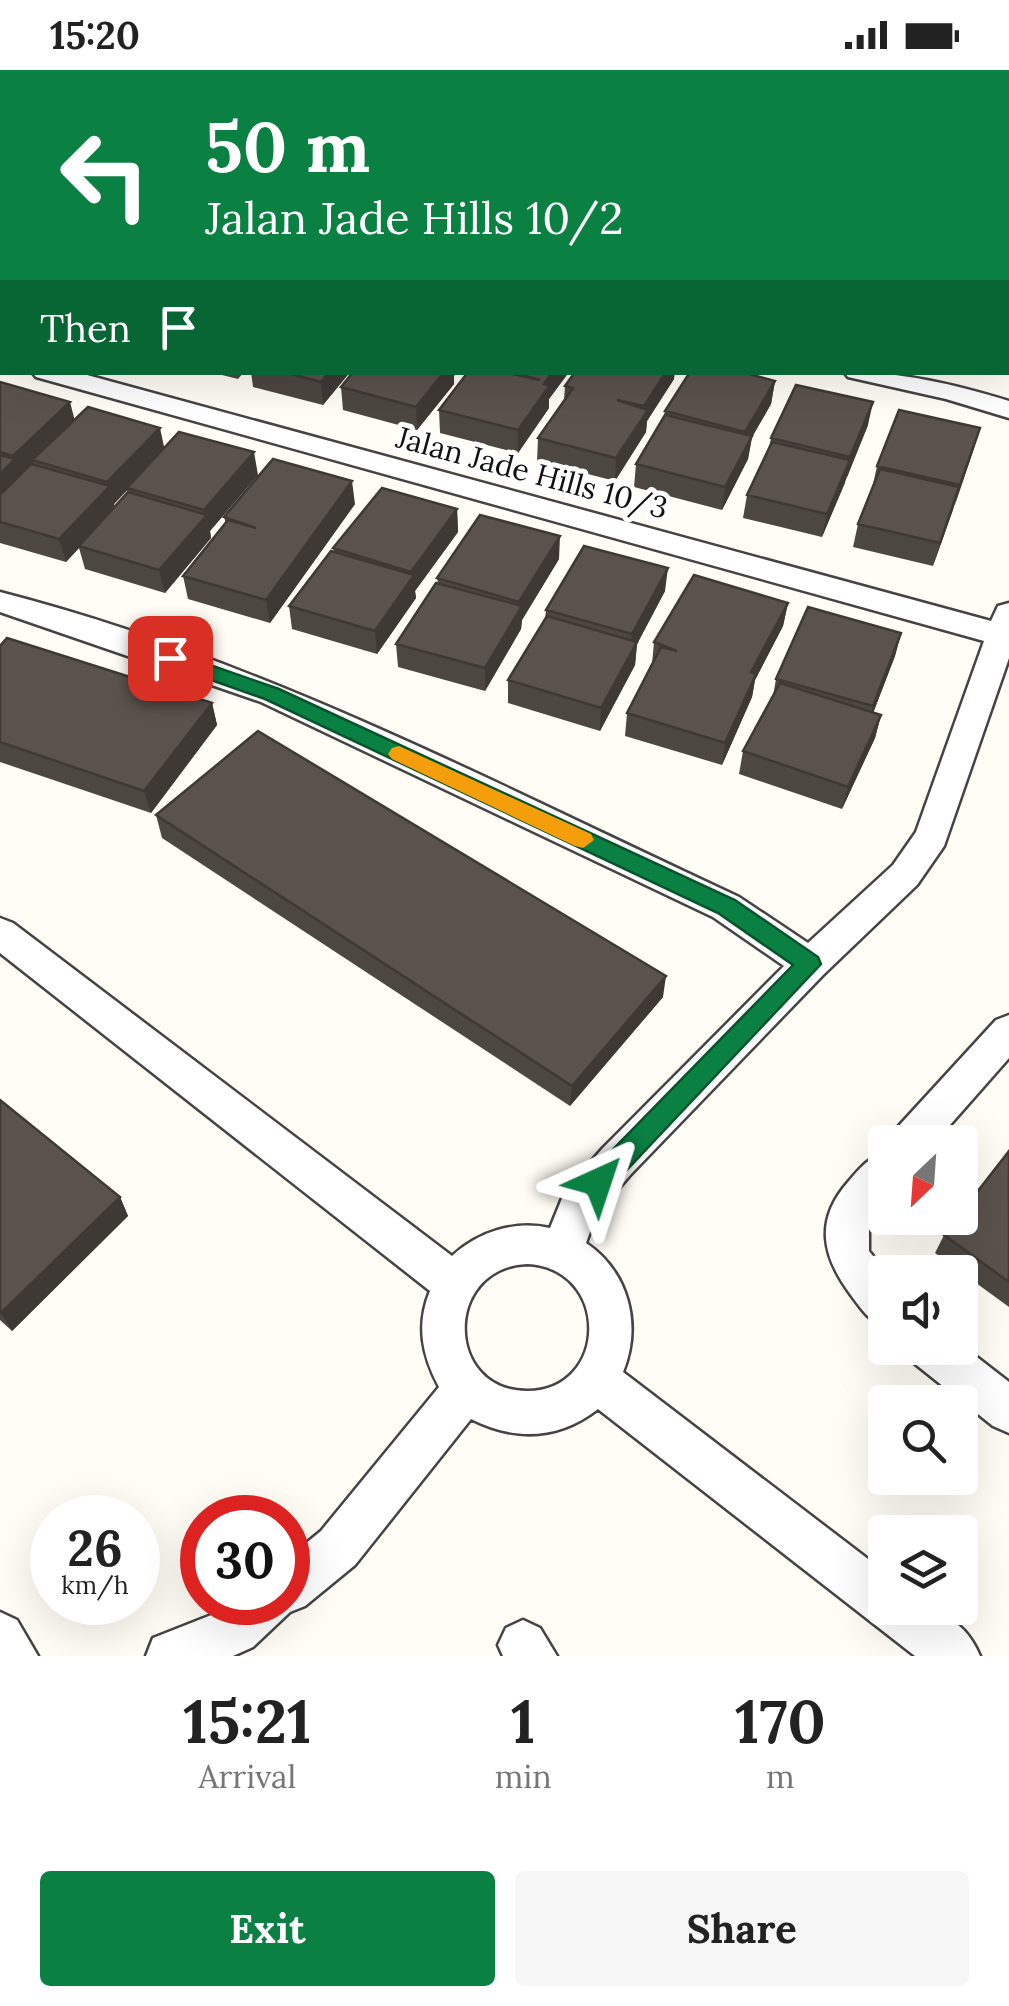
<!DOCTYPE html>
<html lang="en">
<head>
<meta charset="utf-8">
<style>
	body { margin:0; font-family:Lora,serif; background:#f6f6f6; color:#222; height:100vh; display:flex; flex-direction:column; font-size:38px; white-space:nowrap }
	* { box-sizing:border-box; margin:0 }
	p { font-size:32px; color:#767676 }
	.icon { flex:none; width:55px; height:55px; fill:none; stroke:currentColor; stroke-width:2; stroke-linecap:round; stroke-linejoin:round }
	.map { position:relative; height:1586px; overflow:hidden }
	.drawer { display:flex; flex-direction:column; background:#fff; flex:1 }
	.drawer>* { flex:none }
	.hud { position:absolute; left:0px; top:0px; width:1010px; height:305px; box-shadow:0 10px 40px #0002; background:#0b8043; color:#fff; overflow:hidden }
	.needle { width:65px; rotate:205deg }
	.tools { position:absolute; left:868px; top:1055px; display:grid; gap:20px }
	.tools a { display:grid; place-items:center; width:110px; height:110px; border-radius:10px; background:#fff; box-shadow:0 10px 40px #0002; font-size:50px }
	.speed { position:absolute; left:30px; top:1425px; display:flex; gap:20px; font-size:50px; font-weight:700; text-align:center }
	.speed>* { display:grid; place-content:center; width:130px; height:130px; border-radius:50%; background:#fff; box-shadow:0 10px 40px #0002; line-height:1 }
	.speed small { font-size:25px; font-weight:400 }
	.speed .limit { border:15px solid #d22; background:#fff; color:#111 }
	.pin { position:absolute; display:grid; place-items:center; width:85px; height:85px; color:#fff; margin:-42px; border-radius:20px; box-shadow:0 5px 15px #0006 }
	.me { position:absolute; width:110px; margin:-55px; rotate:42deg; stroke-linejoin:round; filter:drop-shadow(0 0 8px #0008) }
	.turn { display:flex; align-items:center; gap:35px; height:210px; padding:0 40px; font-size:45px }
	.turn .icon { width:130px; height:130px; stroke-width:2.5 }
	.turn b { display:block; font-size:70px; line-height:85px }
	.then { display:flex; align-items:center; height:95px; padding:0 40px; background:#0003; gap:20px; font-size:38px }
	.eta { display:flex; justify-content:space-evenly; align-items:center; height:170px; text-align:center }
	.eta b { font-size:60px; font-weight:800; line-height:70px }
	.button { display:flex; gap:20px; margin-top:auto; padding:20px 40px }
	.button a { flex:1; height:115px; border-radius:10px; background:#0b8043; color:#fff; font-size:40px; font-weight:800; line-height:115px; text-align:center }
	.button a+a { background:#f6f6f6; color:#222 }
	.status { display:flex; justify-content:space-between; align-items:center; height:70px; padding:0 50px; background:#fff; direction:ltr }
	.status svg { height:28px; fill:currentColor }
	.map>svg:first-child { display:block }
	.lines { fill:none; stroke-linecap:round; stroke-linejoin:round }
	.minor-casing { stroke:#444; stroke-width:5 }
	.tertiary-casing { stroke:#444; stroke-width:50 }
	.minor { fill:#fff; fill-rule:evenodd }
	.tertiary { stroke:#fff; stroke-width:45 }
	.wall { fill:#4d4742; fill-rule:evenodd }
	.shaded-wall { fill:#3f3936 }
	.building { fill:#5a524d; stroke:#3f3936; stroke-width:2.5 }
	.route { fill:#0b8043; stroke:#07532c; stroke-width:2.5 }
	.slow { fill:#f59e0b }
	.labels { text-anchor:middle; stroke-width:10; stroke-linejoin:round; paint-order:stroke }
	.street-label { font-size:30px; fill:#111; stroke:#fff }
</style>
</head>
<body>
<div class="status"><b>15:20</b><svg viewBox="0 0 49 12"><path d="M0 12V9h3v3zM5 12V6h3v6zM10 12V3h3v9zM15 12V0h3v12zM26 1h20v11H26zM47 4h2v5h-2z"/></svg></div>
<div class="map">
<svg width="1009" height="1586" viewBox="0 0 1009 1586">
	<rect width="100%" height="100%" fill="#fffdf5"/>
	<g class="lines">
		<defs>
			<path id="minor" d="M207,0h33l1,2h-32z
				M1008,116h1v14h-1z
				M2,254v18l-2,1v-18z
				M32,302h44l915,249 7,-15 11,-3v55l-65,188 -27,39 -94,90 -192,199 -35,41 -10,28c43,29 56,82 37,129l262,200v36c43,0 76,3 95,48h-65l-317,-247c-40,31 -83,32 -127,10l-116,146 -50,41 -15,6 -37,35 -20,9h-87l7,-18 66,-26 12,-10h57v-44l33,-27 118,-144c-17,-32 -23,-62 -9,-96l-430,-338v-35l13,5 439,333c26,-24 63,-36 98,-28l15,-37 38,-43 181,-182 -71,-49 -452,-215 -261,-90v-20c258,66 498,193 739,305l69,46 85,-78 23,-33 68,-191 -948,-264zM527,1194c84,4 82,127 0,127 -82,0 -84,-123 0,-127z
				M844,302c59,0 109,12 165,29v17l-63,-19 -98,-22z
				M1009,945v43l-74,84h-45l6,-13 100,-109z
				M885,1082v48l-16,18v33l17,21 -1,55c-17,-7 -23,-17 -34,-32 -29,-39 -37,-75 -2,-114 11,-13 19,-23 36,-29z
				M960,1274l49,38v51l-16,-7 -79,-63 -6,-15h52z
				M0,1542l17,8 21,36h-38z
				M523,1550l17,8 17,28h-54l-5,-11 8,-17z"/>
			<path id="tertiary" d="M31,2l3,-2
				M0,29l2,-2"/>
		</defs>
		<use href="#minor" class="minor-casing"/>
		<use href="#tertiary" class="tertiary-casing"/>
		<use href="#minor" class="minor"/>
		<use href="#tertiary" class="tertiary"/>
	</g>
	<path class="wall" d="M355,0h39l-3,2h-21z
		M401,0h75l-2,2h-73z
		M793,0h69l-1,2h-69z
		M1008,148h1v61h-1z
		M1008,223l1,1v70h-1z
		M210,302h34l-6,7z
		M251,302h99l-27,33 -70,-18z
		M353,302h103l-2,4v8l-37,46 -74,-20 -2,-23z
		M468,302h101l-20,27v9l-31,45 -78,-20 -1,-23z
		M674,309l-27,42 -1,11 -31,49 -78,-20 1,-23 26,-38 1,-14z
		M775,311l-4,23 -19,33 -4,22 -26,51 -88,-23 2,-23 28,-48 1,-5z
		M0,312l75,38 89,28 94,27 -48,56 1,7 -46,55 -80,-24 -6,-21 -13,14 -66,-19zM127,420l1,3 -13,14 -1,-3z
		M868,355l-46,112 -79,-19 4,-23 22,-46 2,-11z
		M973,381l-40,115 -80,-19 5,-23 14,-35 5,-23z
		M355,434l-85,119 -82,-24 -5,-23 43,-52 -2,-7z
		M457,439l1,23 -43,59 1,7 -39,56 -85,-25 -3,-23 45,-54 -1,-4z
		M559,489l-37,61 -1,9 -36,62 -87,-24 -2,-23 42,-61 -1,-5z
		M665,521l-28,53 -2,21 -35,66 -92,-28v-23l37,-61 1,-9z
		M788,533l-5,23 -28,54 -3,17 -30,68 -97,-29 2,-23 25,-49 2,-22z
		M901,563l-6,23 -22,57 8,2 -6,23 -33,71 -103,-35 4,-23 30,-55 3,-17z
		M0,576l212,57 5,22 -66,88 -151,-51z
		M156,745l507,182 -93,109 -408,-268z
		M0,1030l120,97 8,19 -116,115 -12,-11z
		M1009,1081v156l-74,-54 9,-18z"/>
	<path class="shaded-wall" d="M460,0h16l-2,2h-14z
		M329,302h21l-27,33 -2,-23z
		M444,302h12l-2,4v8l-37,46 -1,-23z
		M552,302h17l-20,27v9l-31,45v-23l26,-46z
		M666,302h9l-1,7 -27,42 -1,11 -31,49 1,-23 27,-40 1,-12z
		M775,311l-4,23 -19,33 -4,22 -26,51 3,-23 16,-33 4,-22z
		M70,332l6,23 -44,35 2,5 -34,39v-30l14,-14 -1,-4z
		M873,332l-5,23 -22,55 4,-23z
		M160,358l5,23 -51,53 1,5 -36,37v2l-13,14 -7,-23 50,-51 -2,-6z
		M980,358l-7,23 -19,57 6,-23z
		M254,382l4,23 -48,56 1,7 -46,55 -6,-23 46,-53 -1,-7z
		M850,390l-5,23 -23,54 5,-23z
		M352,411l3,23 -85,119 -4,-23z
		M959,417l-6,23 -20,56 7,-23z
		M457,439l1,23 -43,59 1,7 -39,56 -2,-23 37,-53 -1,-6z
		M560,466l-1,23 -37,61 -1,9 -36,62v-23l34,-58v-8z
		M668,498l-3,23 -28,53 -2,21 -35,66 1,-23 29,-53 2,-21z
		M788,533l-5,23 -28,54 -3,17 -30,68 3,-22 26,-71z
		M901,563l-6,23 -28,73 6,-23z
		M212,633l5,22 -66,88 -7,-22z
		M881,645l-6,23 -33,71 6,-22z
		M666,906l-3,21 -93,109 2,-20z
		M120,1127l8,19 -116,115 -11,-18z"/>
	<path class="building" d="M479,0h67l-2,2h-54z
		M559,0h77l-2,2h-77z
		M651,0h17l15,2h-34z
		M1008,148h1v38h-1z
		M1008,223l1,1v46h-1z
		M284,302h45l-8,10z
		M353,302h91l-28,35 -75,-20z
		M468,302h35l37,8 -30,-8h42l-8,12 6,1 -32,45 -79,-20z
		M575,302h91l-22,34 -27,-6 31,10 -32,48 -78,-20 35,-50 -8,-2z
		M690,302h52l33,9 -30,51 -80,-21z
		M0,312l70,20 -57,54 -13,-4z
		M796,315l77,17 -23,55 -79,-19z
		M88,337l72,21 -53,54 -75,-22z
		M899,340l81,18 -20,57 -83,-19z
		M665,345l87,21 -27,51 -89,-23z
		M179,362l75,20 -50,58 -77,-22z
		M772,372l78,18 -23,54 -80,-19z
		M0,385l15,4 -15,15z
		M273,389l79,22 -86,119 -83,-24 45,-56 28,8 -32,-11z
		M31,394l79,22 -51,53 -59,-17v-27z
		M880,399l79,18 -19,56 -82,-19z
		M382,418l75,21 -46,63 -78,-24z
		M128,422l79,23 -48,55 -80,-24z
		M480,445l80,21 -41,66 -82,-24z
		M584,476l84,22 -36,66 -86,-24z
		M331,481l83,24 -39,56 -86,-25z
		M694,505l94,28 -37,69 5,2 -31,69 -98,-30 34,-66 16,4 -23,-9z
		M436,513l86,23 -37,62 -89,-24z
		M808,537l93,26 -28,73 -97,-27z
		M547,546l90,26 -36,66 -93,-28z
		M7,568l205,65 -68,88 -144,-49v-96z
		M780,613l101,32 -33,72 -105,-36z
		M258,661l408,245 -94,110 -416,-271z
		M0,1030l120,97 -119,116h-1z
		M1009,1081v131l-65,-47 13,-17h3v-4z"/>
	<path class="route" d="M170,581l109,38 456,211 83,57 3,7 -214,227 -9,4 -9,-4 -4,-9 4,-8 204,-209 -75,-52 -453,-214 -102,-36v-10z"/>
	<path class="slow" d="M399,676l192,88 3,6 -11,8 -8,-2 -183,-87 -4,-5 4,-6z"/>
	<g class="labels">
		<g class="street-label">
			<text transform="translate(532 403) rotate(15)" y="10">Jalan Jade Hills 10/3</text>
		</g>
	</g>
</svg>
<div class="tools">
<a><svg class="needle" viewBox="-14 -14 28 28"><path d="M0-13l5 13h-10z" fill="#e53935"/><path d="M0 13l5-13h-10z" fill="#767676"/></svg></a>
<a><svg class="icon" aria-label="sound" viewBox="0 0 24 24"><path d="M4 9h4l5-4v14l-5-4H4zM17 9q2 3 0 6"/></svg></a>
<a><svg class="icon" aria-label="search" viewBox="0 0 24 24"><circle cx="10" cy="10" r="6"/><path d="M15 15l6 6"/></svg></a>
<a><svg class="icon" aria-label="layers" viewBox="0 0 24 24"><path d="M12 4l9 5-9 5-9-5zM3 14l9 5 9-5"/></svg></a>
</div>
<div class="speed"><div>26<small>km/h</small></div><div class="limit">30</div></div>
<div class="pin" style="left:170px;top:588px;background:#d93025"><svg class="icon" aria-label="arrive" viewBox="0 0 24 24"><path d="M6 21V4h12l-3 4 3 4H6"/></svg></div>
<svg class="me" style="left:598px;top:1112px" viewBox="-20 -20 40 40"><path d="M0-17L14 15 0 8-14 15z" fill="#0b8043" stroke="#fff" stroke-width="4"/></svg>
<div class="hud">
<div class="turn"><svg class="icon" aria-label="left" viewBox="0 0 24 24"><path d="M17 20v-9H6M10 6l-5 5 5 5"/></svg><div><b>50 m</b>Jalan Jade Hills 10/2</div></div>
<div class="then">Then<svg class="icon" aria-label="arrive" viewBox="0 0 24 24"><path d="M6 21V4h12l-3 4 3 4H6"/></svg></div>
</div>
</div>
<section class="drawer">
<div class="eta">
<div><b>15:21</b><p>Arrival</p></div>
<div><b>1</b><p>min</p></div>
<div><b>170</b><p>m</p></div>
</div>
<div class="button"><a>Exit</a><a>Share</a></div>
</section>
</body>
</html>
